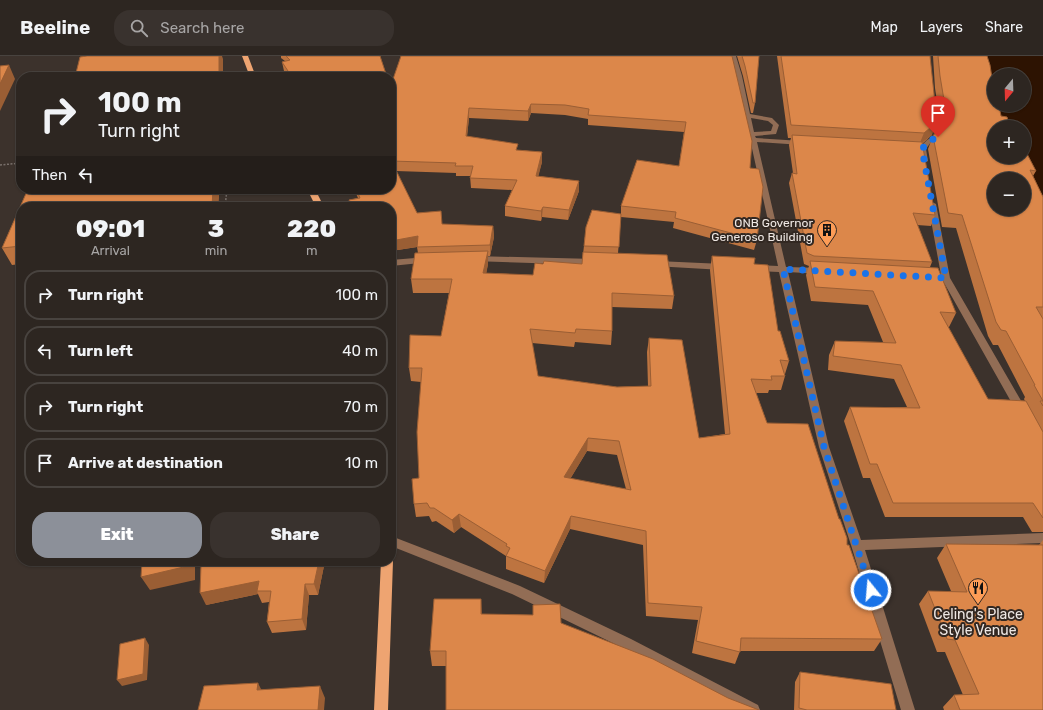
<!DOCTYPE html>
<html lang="en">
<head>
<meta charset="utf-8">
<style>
	body { margin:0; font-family:Rubik,sans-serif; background:#39322e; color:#f1f3f6; height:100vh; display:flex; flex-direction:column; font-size:15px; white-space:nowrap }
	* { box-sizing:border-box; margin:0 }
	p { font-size:13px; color:#a7a5a5 }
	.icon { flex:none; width:22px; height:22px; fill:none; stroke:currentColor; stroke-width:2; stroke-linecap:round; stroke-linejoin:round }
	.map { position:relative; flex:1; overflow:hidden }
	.panel { position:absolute; left:16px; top:146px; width:380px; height:364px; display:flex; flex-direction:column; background:#2d2621; border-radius:16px; box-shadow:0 1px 3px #0004,0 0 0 1px #48433f }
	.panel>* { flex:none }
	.banner { position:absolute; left:16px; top:16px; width:380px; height:122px; border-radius:16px; box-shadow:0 1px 3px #0004,0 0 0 1px #48433f; background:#2d2621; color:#f1f3f6; overflow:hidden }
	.needle { width:26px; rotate:199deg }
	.buttons { position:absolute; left:987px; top:12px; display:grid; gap:8px }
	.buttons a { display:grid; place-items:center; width:44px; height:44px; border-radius:50%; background:#2d2621; box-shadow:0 1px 3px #0004,0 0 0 1px #48433f; font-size:20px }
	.pin { position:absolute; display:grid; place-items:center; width:34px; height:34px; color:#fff; margin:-41px -17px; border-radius:50% 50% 50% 0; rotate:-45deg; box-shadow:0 0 4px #0007 }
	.pin .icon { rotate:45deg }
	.me { position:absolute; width:44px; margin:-22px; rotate:343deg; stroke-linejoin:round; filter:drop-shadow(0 0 3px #0008) }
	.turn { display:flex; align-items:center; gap:14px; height:84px; padding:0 16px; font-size:18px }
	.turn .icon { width:52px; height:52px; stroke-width:2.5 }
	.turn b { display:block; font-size:28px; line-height:34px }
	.then { display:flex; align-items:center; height:38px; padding:0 16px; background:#0003; gap:8px; font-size:15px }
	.eta { display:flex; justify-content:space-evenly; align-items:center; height:68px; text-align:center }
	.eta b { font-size:24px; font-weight:800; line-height:28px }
	.button { display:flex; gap:8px; margin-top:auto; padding:8px 16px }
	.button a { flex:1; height:46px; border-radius:16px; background:#8c9099; color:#fff; font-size:16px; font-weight:800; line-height:46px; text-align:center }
	.button a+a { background:#39322e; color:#f1f3f6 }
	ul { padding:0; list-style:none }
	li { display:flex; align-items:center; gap:12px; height:50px; margin:0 8px 6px; padding:0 8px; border:2px solid #48433f; border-radius:16px }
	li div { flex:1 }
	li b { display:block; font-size:15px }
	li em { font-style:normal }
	header { display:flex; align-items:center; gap:24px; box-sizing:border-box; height:56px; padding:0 20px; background:#2d2621; border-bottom:1px solid #48433f }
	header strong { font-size:19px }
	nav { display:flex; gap:22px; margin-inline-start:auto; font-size:14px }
	.search { width:280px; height:36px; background:#39322e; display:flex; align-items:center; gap:10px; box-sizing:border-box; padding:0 14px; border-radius:16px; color:#a7a5a5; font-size:15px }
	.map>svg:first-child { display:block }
	.water { fill:#2d1302 }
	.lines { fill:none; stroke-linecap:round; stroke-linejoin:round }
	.path { stroke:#79706b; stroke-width:1.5; stroke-dasharray:2 1.5; stroke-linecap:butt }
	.minor { fill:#926d55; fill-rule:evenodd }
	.major { fill:#eea471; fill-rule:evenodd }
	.wall { fill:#bd7440; fill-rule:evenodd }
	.shaded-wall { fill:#9a5e34 }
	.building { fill:#dc874a; stroke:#9a5e34; fill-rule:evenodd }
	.route { stroke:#1a73e8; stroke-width:7; stroke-dasharray:0 12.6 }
	.labels { text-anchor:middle; stroke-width:4; stroke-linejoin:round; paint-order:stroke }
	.poi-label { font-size:12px; fill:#efe8e4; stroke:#322822; text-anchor:end }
	.near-poi-label { font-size:14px; fill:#efe8e4; stroke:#322822 }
</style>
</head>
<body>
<header>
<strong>Beeline</strong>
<div class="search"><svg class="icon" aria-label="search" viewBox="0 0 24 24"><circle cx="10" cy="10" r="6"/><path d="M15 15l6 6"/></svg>Search here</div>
<nav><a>Map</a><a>Layers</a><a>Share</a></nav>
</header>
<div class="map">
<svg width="1043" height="654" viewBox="0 0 1043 654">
	<rect width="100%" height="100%" fill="#3c322c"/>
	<path class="water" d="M976,0h67v140l-24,-39h5v-30h-20l-9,-22h29v-30h-30v27z"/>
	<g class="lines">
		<path class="path" d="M0,109l21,-2
			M225,151l2,-18"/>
		<path class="minor" d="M730,0h6l6,20 8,38 22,4 7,7 -3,9 -21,2 1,2 46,3 4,2 -4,2 -45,-3 29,125 35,1 4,3 -4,3 -33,-2 41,175 32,93 182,-7v10l-178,7 50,160h-14l-50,-165 -32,-98 -40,-175 -24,-1 -4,-3 4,-3 23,1 -42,-190zM751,62l17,3 5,4 -2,6 -17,1z
			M935,56l3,2 3,23 -10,5 -5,7 2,12 -4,2 -4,-2 -2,-12 9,-9 7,-4 -2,-22z
			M929,146h3l4,2 14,74 77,133 -1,3h-8l-75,-133 -15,-1 -4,-3 4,-3 13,1 -13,-71z
			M475,200l120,3 4,3 -4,3 -123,-4 -1,-2 1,-2z
			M427,201l4,3 -1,2 -39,4v-6z
			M657,205l66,3 4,3 -4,3 -69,-4 -1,-2z
			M391,480l129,50 111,53 127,66 2,5h-21l-118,-63 -109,-53 -121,-48z"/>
		<path class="major" d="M242,0h6l8,21h-6z
			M307,133h8l9,18h-8z
			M391,501l2,4 -5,149h-14l7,-149h10z"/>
	</g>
	<path class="wall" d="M281,0h99l7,21h-99l-4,-6 -2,-9 3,-1 -4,-3z
		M732,0l18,112 7,72 -3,10 -81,-22 1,-6 -53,-5 -3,36 56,43 -2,13 -60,-2v24l-1,14 -36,-3 -1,5 -42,-4 6,33 79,11 31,-1 -1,-34 2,-14 50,100 26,-4 -15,-164 2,-14 42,8 24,67 11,30 -4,13v2l-4,14h-12l-1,3h-12l11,30 80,122 35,94 -8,12h-134l-5,13 -43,-11 6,-33 -52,-4 -3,-71 -73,-16 -26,54 -38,-14v-13l-45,-29 -7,6 -18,-12 -4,1 -3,-6 -13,1 -2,-13 5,-26 2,-96 -10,-1 -2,-13 32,-32 8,-43h-36l-2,-14 7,-26 -1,-6 -26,4v-44h-41l-1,-7 9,-2 -4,-9h37v-104zM531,57l34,2 23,4v6l96,7 -5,34 -58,40v8l-35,13 -4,37h-39l-10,11 -47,-2 2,-9v-8h2l4,-19 -1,-11 -51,-2 -25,-11 -21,-42 60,2v3h14l1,12 41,2 -7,16v10l36,5 1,-4 26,3 11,-29v-10l-41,-5 4,-14v-10l-24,-2 -51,-14 2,-18 59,3zM587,395l30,4 9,34 -56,-10z
		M737,0h22l-4,47 -2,10h-2l-8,-37z
		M777,0h153l2,79 -10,9 13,71 -4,11 -14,-1 15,37 -2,5 26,46 -7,14h-1l40,72 37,2 -1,-2 1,-2 -27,-52h-5l-5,-9 -32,-108 -14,-1 -14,-78 5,-13 8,-8 -6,-40 -2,-32h54l7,71 42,44 -3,5 10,21v335h-11l-9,-15h-138l-15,-39h-7l-19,-57 6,-14h57l-13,-28 -66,-9 1,-15 6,-14 48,1 -15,-37 -57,-4 -5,-26 3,-9 -5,-2 -15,-81 3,-10h1l-4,-28 2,-7h-3z
		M28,133h190l1,4 -1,14h-197v57l-9,1 -10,-17z
		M1043,484v170h-99l-1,-3 11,-12h9l-18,-43h-8l-18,-48 9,-13h23l-14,-33 9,-14 93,1z
		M226,505h99l-7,34h-9l-3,35 -34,3 -5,-11 2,-20 -7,1 -4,-9 -52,11z
		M560,548l-114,62h-14l-2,-15 52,-37 51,1v-10z
		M800,616l96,38h-102l1,-28z"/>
	<path class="shaded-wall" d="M219,0h3l1,3v18h-4z
		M9,9l6,14 -15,32v-27z
		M531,48v9l-3,8v-10z
		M469,52v10l-3,28v-10z
		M937,66l-5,13 -13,10 5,-12z
		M542,96v10l-6,24v-10z
		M579,125v10l-11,29 1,-10z
		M213,133h5l1,4 -1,14h-6z
		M543,151l-1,10 -1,4v-10z
		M493,170l1,11 -4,19v-11z
		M418,180l-1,11 -26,4v-10z
		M488,195v13l-4,23 -1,-14z
		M588,382l-1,13 -24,40 1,-14z
		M459,458l2,13 -7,6 -2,-13z
		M571,460l-1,13 -26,54 1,-12z
		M188,505h7v19l-45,10 -9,-13z
		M319,505h6l-7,34 -4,-11z
		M259,525l-2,10 1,3 -52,11 -6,-12z
		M305,528l4,11 -3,35 -4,-11z
		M481,543l1,16 -1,-1z
		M145,582l4,7 -2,35 -25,6 -5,-6z
		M258,627l6,12 -7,-5z
		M320,630l5,12 -1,12h-6z"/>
	<path class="building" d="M87,0h132v21h-144l5,-20z
		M286,0h94l7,21h-95l-10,-15 8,-2z
		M401,0h331l20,85 -2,27 9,1 4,18 -6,53 -82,-22 1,-6 -55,-6 16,-46 42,6 7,-44 -98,-7 1,-6 -24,-4 -34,-1 -3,7 -59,-3 -3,28 52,8 -2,6 26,2 -6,24 43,5 -10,29 -26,-3 -2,4 -36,-5 12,-26 -47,-2 3,-12h-18l1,-3 -65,-2v-76z
		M742,0h17l-4,47h-2l-8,-37z
		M781,0h149l7,66 -13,11 -133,-8z
		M938,0h49l3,9 2,13h2v27h5l2,11 6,1 3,10h-16v30h30v-9l12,23 -6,-1 13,27v110h-7l7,12v87l-3,-5h3l-9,-16h1l-29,-54 -5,-1 -5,-8 -34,-107 -14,-2 -15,-77 4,-6 11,-6 -8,-48zM994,123h30v30h-30z
		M9,9l-9,19v-18z
		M792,79l130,7 13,73 -22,-2 19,49 -118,-6 -7,-3 -15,-80 5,1z
		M391,110h3l23,47 24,-2 1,13 51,2 -3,19 -73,2 1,-11 -27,5v-34h-39l-3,-7 11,-2 -4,-9h35z
		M28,133h185l-1,18h-191v39l-19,2z
		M592,154l29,4 -2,33 -35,-1 2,-19z
		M488,195l-5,22 50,2 2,-12 8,1 1,-3 38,3 1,-12 84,3 7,41 -62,-3v38l-36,-2 -1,4 -45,-4 8,47 79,11 34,-1 -2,-48 33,2 17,98 31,-4 -18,-178 43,2 -1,6 14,1 10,66h2l9,30 -9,-1 5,16h-14l1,4 -21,-1 16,44 41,1 31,95h1l7,19v7h2l33,94 -141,-1 -1,14 -44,-11 6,-34 -54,-4 -2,-72 -75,-15 -26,55 -39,-15 4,-8 -4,-2 1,-2 -48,-30 -7,6 -18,-12h-4l-3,-5 -13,1 -2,-25 7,-1 -2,-46 5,-64h-13l1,-33 31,1 11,-57h-41l4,-26zM588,382l31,3 12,49 -67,-13z
		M810,205l128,7 18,45 -16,-1 48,87 38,2 17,31v86l-10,-15h-140l-16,-39h-7l-20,-57 70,1 -19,-43 -68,-9 2,-15 61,2 -23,-52 -58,-4z
		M946,488l97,1v165h-83l-6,-15 25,-1 -24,-54 -8,-1 -19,-48 39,1z
		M142,505h46v5l-47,11z
		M226,505h93l-5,23h-9l-3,35 -35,3 4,-31h-14l2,-10 -59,12 1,-28z
		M434,543h47v15l52,1v-10l27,-1 1,19 92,36 75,39 31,12h-313v-59h-16z
		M145,582l-2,36 -26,6 3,-36z
		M800,616l91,12 5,26h-89l-8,-2z
		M258,627l-1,7 63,-4 -2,24h-120l6,-24z"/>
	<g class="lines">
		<path class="route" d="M871,534l-47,-143 -41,-178 163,9 -24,-129 7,-8 9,-4"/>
	</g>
	<defs>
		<symbol id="building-pin" viewBox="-11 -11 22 30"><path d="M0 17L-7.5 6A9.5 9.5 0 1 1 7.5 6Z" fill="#fd9c56" stroke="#322822"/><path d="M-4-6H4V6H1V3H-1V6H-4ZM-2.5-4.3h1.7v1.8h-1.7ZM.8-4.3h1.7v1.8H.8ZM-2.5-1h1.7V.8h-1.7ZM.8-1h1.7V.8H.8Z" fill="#111"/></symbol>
		<symbol id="restaurant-pin" viewBox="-11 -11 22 30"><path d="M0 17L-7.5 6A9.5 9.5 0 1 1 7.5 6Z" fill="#fd9c56" stroke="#322822"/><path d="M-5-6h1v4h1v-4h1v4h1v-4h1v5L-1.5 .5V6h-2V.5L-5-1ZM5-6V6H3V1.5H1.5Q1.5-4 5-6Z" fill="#111"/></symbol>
	</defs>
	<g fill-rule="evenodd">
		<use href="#building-pin" x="816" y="163" width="22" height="30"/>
		<use href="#restaurant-pin" x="967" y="521" width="22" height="30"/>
	</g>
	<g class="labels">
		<g class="poi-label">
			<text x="813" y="171">ONB Governor<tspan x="813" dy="14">Generoso Building</tspan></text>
		</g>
		<g class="near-poi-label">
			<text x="978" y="563">Celing's Place<tspan x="978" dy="16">Style Venue</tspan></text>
		</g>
	</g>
</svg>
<div class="buttons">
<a><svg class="needle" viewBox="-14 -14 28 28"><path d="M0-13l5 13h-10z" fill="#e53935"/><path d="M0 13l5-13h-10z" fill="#a7a5a5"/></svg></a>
<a>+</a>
<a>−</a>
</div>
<div class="pin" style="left:938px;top:81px;background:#d93025"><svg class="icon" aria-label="arrive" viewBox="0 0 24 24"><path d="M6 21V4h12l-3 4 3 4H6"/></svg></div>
<svg class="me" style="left:871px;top:534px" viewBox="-20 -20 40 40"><circle r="17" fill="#1a73e8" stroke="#fff" stroke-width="3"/><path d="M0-11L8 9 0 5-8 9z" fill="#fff"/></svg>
<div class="banner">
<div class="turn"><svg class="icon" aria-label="right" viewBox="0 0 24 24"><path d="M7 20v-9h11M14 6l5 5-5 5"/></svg><div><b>100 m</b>Turn right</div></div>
<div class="then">Then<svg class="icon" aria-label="left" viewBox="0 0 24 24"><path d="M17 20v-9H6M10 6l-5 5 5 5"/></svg></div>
</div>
<section class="panel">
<div class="eta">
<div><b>09:01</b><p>Arrival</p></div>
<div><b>3</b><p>min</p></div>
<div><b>220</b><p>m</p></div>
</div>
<ul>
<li><svg class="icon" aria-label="right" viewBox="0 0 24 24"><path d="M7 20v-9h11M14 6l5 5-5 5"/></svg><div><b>Turn right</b></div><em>100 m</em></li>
<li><svg class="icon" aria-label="left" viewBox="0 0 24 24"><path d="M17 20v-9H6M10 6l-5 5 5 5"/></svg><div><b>Turn left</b></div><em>40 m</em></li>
<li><svg class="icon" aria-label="right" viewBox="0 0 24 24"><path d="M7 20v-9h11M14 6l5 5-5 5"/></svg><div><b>Turn right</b></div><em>70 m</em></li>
<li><svg class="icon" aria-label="arrive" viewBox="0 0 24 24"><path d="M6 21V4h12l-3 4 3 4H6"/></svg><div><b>Arrive at destination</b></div><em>10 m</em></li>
</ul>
<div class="button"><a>Exit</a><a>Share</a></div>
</section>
</div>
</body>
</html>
